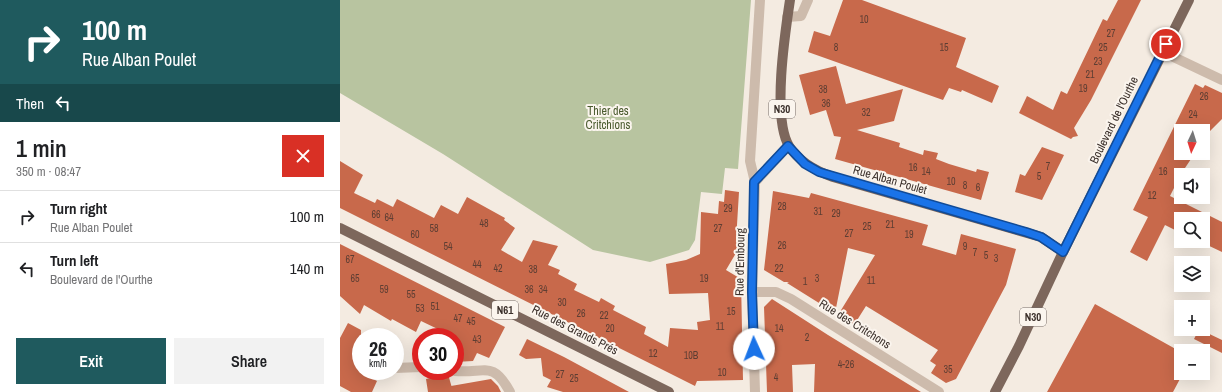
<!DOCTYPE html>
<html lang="en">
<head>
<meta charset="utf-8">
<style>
	body { margin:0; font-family:"Archivo Narrow",sans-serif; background:#f2f2f2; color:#202124; height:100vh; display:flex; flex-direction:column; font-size:15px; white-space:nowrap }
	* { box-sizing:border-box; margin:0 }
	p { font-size:13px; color:#757577 }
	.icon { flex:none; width:22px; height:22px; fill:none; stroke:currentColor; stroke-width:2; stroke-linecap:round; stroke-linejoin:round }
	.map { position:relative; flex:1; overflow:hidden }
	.details { display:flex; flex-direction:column; background:#fff; width:340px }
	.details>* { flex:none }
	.hud { background:#1f5a5e; color:#fff; overflow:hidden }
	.needle { width:26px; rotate:184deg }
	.tools { position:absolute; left:834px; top:124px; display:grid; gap:8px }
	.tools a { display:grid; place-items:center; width:36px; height:36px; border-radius:0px; background:#fff; box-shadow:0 4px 16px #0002; font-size:20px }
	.speed { position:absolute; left:12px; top:328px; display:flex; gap:8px; font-size:20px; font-weight:700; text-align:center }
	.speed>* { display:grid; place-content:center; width:52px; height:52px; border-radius:50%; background:#fff; box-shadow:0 4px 16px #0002; line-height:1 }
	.speed small { font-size:10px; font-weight:400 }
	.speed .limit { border:6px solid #d22; background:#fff; color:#111 }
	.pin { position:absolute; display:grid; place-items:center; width:34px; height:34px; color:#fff; margin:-17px; border:2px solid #fff; border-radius:50%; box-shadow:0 1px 4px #0007 }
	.me { position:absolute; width:44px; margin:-22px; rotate:358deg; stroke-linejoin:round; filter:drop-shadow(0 0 3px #0008) }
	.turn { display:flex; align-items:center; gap:14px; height:84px; padding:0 16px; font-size:18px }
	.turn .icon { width:52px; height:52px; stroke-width:2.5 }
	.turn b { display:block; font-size:28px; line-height:34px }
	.then { display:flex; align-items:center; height:38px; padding:0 16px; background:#0003; gap:8px; font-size:15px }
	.round { display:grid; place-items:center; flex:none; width:42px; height:42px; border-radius:0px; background:#f2f2f2 }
	.overview { display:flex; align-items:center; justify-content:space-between; height:68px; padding:0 16px }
	h1 { font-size:24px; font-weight:600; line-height:30px }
	.button { display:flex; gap:8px; margin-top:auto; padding:8px 16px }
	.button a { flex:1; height:46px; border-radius:0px; background:#1f5a5e; color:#fff; font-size:16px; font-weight:600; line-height:46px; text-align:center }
	.button a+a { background:#f2f2f2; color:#202124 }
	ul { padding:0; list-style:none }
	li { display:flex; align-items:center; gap:12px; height:52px; padding:0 16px; border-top:1px solid #e0e0e0 }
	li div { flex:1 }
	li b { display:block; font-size:15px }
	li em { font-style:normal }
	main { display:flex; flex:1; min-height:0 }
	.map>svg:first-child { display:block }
	.green { fill:#b8c4a0 }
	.building { fill:#c8694b }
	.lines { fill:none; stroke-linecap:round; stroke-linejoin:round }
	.minor { stroke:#cdbbac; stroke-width:10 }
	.major { stroke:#7d675c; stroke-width:10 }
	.route-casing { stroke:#114b97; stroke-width:10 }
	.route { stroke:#1a73e8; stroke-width:7 }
	.labels { text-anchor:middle; stroke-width:4; stroke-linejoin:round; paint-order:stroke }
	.number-label { font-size:10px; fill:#5e3e33 }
	.shield { fill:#fbf5ee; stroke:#756b66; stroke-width:1 }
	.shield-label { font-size:11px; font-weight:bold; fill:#3b302b }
	.park-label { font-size:12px; fill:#4a5a2e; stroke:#fbf5ee }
	.street-label { font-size:12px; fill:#3b302b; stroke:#fbf5ee }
</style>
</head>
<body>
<main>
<section class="details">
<div class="hud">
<div class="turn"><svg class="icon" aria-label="right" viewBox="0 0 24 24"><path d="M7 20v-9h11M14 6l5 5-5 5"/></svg><div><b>100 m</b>Rue Alban Poulet</div></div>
<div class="then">Then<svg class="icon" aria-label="left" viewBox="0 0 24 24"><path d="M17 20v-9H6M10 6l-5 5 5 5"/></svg></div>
</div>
<div class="overview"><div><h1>1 min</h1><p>350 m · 08:47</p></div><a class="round" style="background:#d93025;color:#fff"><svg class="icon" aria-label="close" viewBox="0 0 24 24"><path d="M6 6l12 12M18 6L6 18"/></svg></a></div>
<ul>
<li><svg class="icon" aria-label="right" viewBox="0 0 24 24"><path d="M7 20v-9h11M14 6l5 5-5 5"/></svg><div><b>Turn right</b><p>Rue Alban Poulet</p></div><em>100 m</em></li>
<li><svg class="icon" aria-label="left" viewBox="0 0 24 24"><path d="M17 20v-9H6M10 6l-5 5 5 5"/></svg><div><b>Turn left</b><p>Boulevard de l'Ourthe</p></div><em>140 m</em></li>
</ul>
<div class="button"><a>Exit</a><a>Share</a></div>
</section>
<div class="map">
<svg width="882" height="392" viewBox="0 0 882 392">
	<rect width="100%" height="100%" fill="#f4ebe1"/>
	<path class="green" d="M0,0h411l-13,169 -13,-1 -3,26 -21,-2 -6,48 -6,10 -39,12 -57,-12 -150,-96 -103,-61z"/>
	<path class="building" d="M503,0h19l104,38 -10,29 43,19 -7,17 -30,-13 -1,2 -12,-4 -6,12 -135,-48 6,-21 16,5z
		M778,0h23l-50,100 -17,28 4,8 -5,1 -2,2 -52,-26 8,-17 26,14 8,-19 6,3 36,-75 4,2z
		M496,66l10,38 57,-15 -9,32 -37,9 43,13 -1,4 24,8 1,-5 14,3 -2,6 13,5 27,8 1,-3 12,3 -8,28 -146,-41 6,-22 -7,-1 -8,-26 -16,5 -11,-40z
		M855,84l8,4 2,-3 17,8v26l-12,12h-29v22h14l-14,21 -11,22 52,26v30l-19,-9v-24h-22v14l-16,-8 -18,36 -17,-9 18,-35 -15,-7z
		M702,147l22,8 -22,45 -27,-8 5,-18 5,2z
		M0,161l23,14 -9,18 21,10 2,-4 16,8 4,-8 37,19 7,-13 17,9 9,-17 38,21 -1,2 11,8 -14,22 21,12 11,-22 25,6 -10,19 12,5 -2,4 19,10 -3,6 25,12 2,-4 14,8 -2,4 33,17 -2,7 24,13 2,-19 28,2 -1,-8 13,-2 -2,-27 -39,1 -3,-30 20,-4 14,-6 1,-42 17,2 1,-13 5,1 1,-12 14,2 -3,49 7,1 -3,4v10l-4,-3 -10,17 15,9 2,101 -46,1 -2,5 -355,-178z
		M433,191l36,7 2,-5 117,32 -6,20 34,10 5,-21 55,15 -10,36 -50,94 -10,4 -15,-10 5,-8 -6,-4 8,-11 -72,-44 -12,19 -16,-10 37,-60 -27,-7 -13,65 -48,-30 2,-1h-5l-20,-12z
		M0,244l165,83 -16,31 -12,-5 -4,8 -18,1v-25h-13l2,-5 -23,-11 -5,11 -24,-13 -1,2 -27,-16 -4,9 -20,-18z
		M432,299l56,36 93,57h-107l1,-28 -23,1 1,27h-26l-3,-85z
		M755,304l86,48v25l-8,15h-126z
		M8,323l13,7v43l16,8 -5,11h-21l-11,-6v-48z
		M859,329l23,11v13l-28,-14z
		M187,339l37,18 65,35h-66l-16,-5 4,-7 -8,-4 -2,-18 -15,1 -7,-4z
		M108,374l4,14 -1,-2 40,-7 7,7 3,6h-73l-2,-13z"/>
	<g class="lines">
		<path class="minor" d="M447,17l14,-1 7,-16
			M823,52l59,28
			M415,182l33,-36
			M412,292h24l15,7 148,93
			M55,368l26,-1
			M44,371h2
			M115,371c29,3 37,-12 55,21
			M415,392l-3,-100 3,-110 -5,-21 10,-161"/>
		<path class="major" d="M450,0c-5,33 -18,118 -1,146 10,16 27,25 44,31l208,60 22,15
			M0,228l329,164
			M655,392l24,-46 44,-94 126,-252"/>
	</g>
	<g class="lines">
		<defs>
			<path id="route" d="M414,349l-2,-57 2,-110 34,-36 17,18 14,8 207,60 15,5 22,15 103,-208"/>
		</defs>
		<use href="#route" class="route-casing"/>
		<use href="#route" class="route"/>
	</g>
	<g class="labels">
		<g class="number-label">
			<text x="524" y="23">10</text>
			<text x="771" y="37">27</text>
			<text x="496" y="51">8</text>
			<text x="604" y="51">15</text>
			<text x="763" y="51">25</text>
			<text x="758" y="65">23</text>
			<text x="750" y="78">21</text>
			<text x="743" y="92">19</text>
			<text x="483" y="93">38</text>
			<text x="864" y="100">26</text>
			<text x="486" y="107">36</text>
			<text x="526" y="116">32</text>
			<text x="853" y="118">24</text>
			<text x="708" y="170">7</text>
			<text x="573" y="171">16</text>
			<text x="586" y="175">14</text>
			<text x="823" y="175">16</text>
			<text x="699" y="180">5</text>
			<text x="611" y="185">10</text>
			<text x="625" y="189">8</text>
			<text x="638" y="191">6</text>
			<text x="812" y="199">12</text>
			<text x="442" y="210">28</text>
			<text x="388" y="212">29</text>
			<text x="478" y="215">31</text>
			<text x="496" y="217">29</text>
			<text x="36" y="218">66</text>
			<text x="49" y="221">64</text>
			<text x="144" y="227">48</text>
			<text x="550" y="228">21</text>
			<text x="527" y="230">25</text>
			<text x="94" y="232">58</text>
			<text x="378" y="232">27</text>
			<text x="509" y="237">27</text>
			<text x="75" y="238">60</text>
			<text x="569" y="238">19</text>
			<text x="442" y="249">26</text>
			<text x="108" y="250">54</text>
			<text x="625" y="250">9</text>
			<text x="635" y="256">7</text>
			<text x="646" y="259">5</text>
			<text x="656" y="262">3</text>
			<text x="10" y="263">67</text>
			<text x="137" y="268">44</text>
			<text x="158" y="272">42</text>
			<text x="439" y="272">22</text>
			<text x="193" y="273">38</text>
			<text x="15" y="282">65</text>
			<text x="364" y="282">19</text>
			<text x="477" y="282">3</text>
			<text x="531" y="284">11</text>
			<text x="465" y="285">1</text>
			<text x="44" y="293">59</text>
			<text x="189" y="293">36</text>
			<text x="203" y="293">34</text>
			<text x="71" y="298">55</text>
			<text x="222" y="306">30</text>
			<text x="95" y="310">51</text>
			<text x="80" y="312">53</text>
			<text x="391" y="315">15</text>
			<text x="241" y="317">26</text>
			<text x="264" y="319">22</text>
			<text x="118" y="322">47</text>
			<text x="131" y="325">45</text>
			<text x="380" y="330">11</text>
			<text x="270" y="332">20</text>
			<text x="439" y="332">14</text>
			<text x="467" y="341">2</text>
			<text x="137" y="343">43</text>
			<text x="313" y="357">12</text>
			<text x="351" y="359">10B</text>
			<text x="506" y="368">4-26</text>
			<text x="608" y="373">35</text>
			<text x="382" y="376">10</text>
			<text x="220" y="378">27</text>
			<text x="436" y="381">4</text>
			<text x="234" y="382">25</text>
		</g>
		<g class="shield">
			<rect x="429" y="100" width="26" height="18" rx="3"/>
			<rect x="152" y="301" width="26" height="18" rx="3"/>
			<rect x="680" y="308" width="26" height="18" rx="3"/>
		</g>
		<g class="shield-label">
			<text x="442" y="113">N30</text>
			<text x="165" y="314">N61</text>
			<text x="693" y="321">N30</text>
		</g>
		<g class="park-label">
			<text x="268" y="115">Thier des<tspan x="268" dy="14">Critchions</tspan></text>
		</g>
		<g class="street-label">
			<text transform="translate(774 120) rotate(-64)" y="4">Boulevard de l'Ourthe</text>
			<text transform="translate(550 180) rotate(16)" y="4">Rue Alban Poulet</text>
			<text transform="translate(400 262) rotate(-89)" y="4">Rue d'Embourg</text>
			<text transform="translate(515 324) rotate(32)" y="4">Rue des Critchons</text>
			<text transform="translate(235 330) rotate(27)" y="4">Rue des Grands Prés</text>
		</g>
	</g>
</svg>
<div class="tools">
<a><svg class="needle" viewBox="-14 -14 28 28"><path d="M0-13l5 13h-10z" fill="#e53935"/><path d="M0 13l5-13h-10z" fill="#757577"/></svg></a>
<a><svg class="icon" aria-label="sound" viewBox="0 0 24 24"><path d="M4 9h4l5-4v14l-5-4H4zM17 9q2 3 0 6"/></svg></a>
<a><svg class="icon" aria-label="search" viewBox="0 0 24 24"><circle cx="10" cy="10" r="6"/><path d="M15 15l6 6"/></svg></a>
<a><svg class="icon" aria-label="layers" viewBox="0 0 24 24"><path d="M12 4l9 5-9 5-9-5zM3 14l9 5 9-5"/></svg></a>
<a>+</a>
<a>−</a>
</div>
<div class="speed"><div>26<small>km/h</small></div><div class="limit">30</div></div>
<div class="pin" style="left:826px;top:44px;background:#d93025"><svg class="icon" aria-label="arrive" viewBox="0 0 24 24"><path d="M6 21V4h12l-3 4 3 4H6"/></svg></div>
<svg class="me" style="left:414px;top:349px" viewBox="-20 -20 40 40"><circle r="19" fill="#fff"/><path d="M0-13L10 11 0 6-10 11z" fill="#1a73e8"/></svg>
</div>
</main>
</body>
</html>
